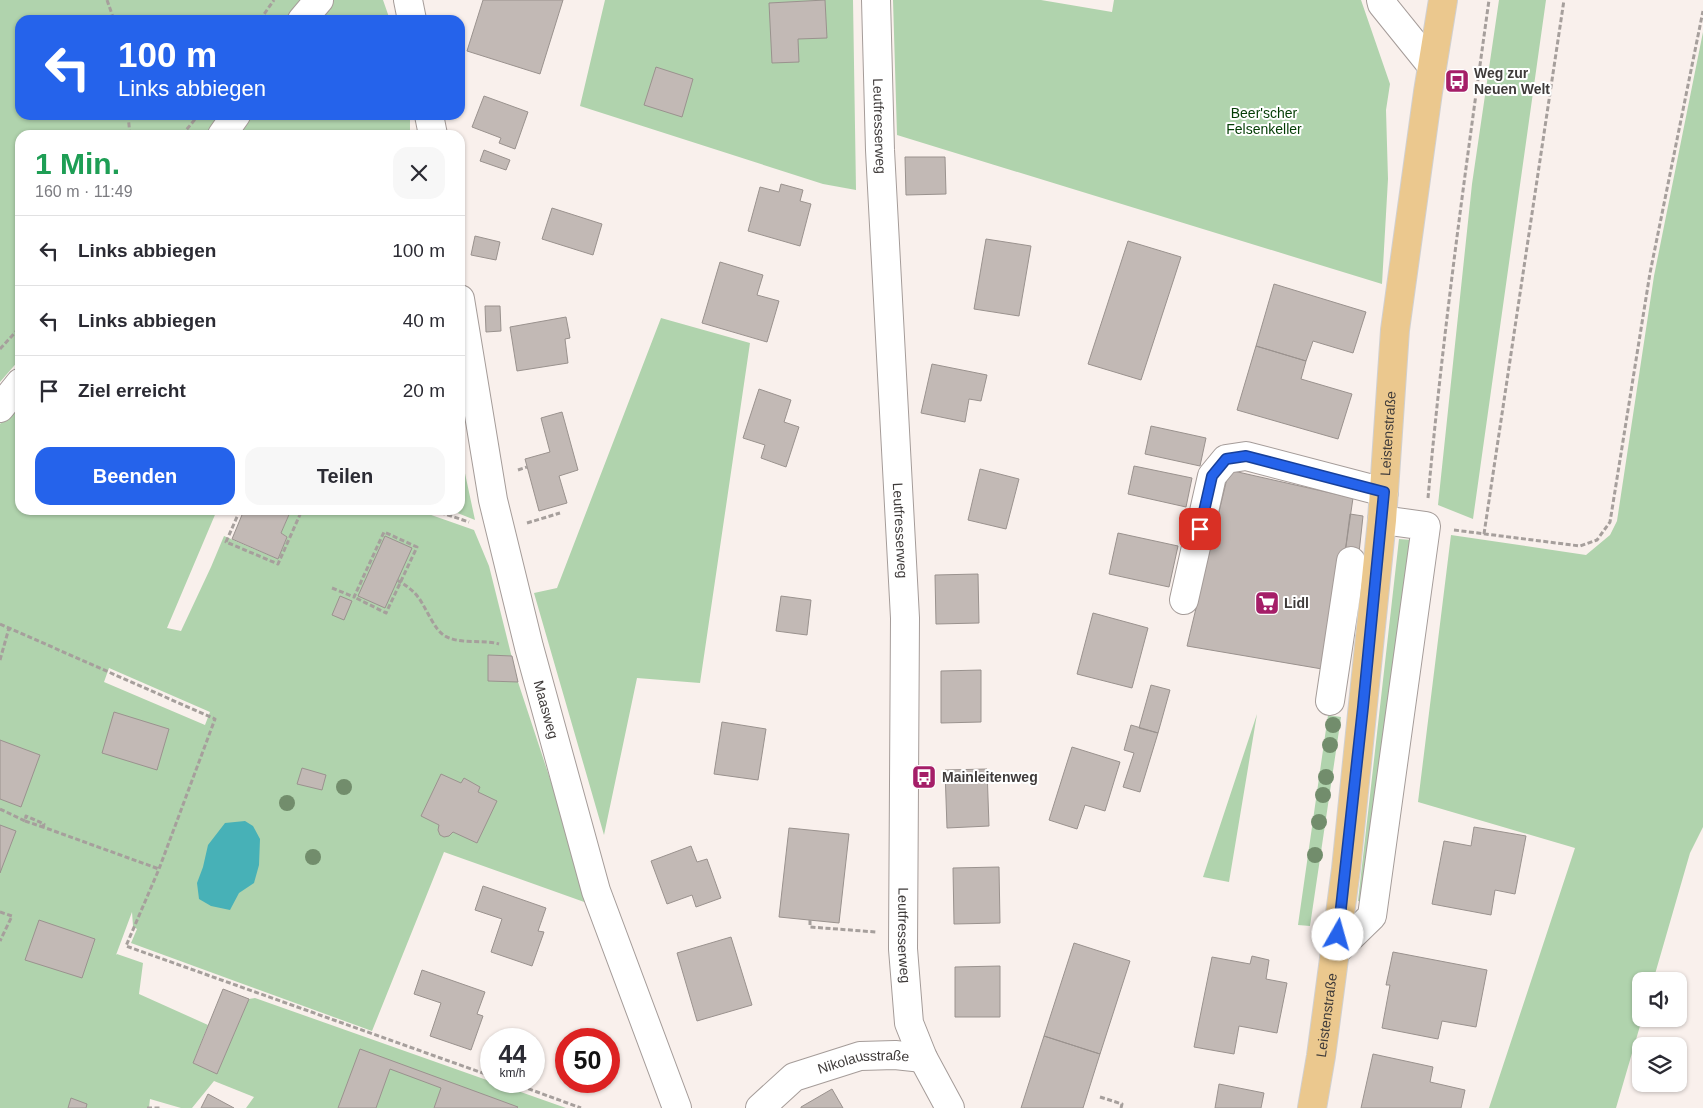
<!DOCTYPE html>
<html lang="de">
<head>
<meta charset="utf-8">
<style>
	body { margin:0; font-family:Arial,sans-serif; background:#f7f7f7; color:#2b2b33; height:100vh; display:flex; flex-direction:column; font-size:19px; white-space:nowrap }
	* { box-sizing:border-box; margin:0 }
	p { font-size:16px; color:#7c7c81 }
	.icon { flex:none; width:28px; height:28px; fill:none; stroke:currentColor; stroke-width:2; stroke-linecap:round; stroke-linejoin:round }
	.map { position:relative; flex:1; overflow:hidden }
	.sheet { position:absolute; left:15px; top:130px; width:450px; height:385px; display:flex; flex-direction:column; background:#fff; border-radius:15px; box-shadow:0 1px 4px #0004 }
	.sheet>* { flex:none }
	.guide { position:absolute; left:15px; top:15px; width:450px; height:105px; border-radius:15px; box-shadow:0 1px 4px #0004; background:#2563eb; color:#fff; overflow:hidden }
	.controls { position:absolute; left:1632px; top:972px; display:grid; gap:10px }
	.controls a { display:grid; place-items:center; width:55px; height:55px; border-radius:10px; background:#fff; box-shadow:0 1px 4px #0004; font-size:25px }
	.speed { position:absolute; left:480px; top:1028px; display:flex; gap:10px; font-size:25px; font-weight:700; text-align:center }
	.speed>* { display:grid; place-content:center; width:65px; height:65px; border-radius:50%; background:#fff; box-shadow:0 1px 4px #0004; line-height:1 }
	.speed small { font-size:12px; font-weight:400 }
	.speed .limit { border:8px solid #d22; background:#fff; color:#111 }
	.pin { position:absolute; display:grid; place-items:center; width:42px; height:42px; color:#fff; margin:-21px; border-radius:10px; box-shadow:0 2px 8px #0006 }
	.me { position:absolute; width:55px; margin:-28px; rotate:7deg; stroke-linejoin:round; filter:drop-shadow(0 0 4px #0008) }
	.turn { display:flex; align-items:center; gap:18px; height:105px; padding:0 20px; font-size:22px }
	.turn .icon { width:65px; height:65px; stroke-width:2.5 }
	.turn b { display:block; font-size:35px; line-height:42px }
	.round { display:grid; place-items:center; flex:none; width:52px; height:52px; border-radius:15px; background:#f7f7f7 }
	.head { display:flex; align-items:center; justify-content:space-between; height:85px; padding:0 20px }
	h1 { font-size:30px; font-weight:700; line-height:38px; color:#1e9e55 }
	.primary-button { display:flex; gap:10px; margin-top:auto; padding:10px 20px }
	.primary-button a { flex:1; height:58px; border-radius:15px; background:#2563eb; color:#fff; font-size:20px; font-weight:700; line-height:58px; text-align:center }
	.primary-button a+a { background:#f7f7f7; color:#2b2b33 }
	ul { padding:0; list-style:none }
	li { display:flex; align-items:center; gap:15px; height:70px; padding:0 20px; border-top:1px solid #e1e1e2 }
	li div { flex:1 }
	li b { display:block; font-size:19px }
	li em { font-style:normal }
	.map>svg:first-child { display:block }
	.green { fill:#b0d3ad; fill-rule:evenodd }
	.water { fill:#47b1b7 }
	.building { fill:#c2b9b5; stroke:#9a928e }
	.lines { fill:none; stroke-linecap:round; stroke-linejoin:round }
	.minor-casing { stroke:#a59c99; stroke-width:30 }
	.major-casing { stroke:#d1d0d0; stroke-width:30 }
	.path { stroke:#a69f9c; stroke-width:3; stroke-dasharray:5 2.5; stroke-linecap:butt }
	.minor { stroke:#fff; stroke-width:28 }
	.major { stroke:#ebc88e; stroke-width:28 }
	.tree { fill:#728d6c }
	.route-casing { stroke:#184099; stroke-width:12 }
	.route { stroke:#2563eb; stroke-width:9 }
	.labels { text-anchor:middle; stroke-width:4; stroke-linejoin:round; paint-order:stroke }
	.poi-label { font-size:14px; font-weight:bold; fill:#3f3b3a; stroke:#fff; text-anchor:start }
	.park-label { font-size:14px; fill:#033c04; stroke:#fff }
	.street-label { font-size:14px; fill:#3f3b3a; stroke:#fff }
</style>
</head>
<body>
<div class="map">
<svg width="1703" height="1108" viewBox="0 0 1703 1108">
	<rect width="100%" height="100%" fill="#f9f0ec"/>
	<path class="green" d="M0,0h301l-13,20h-268v95h205l-13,20h-192v224l-20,23z
		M331,0h52l7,20h-79z
		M605,0h248l3,190 -33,-6 -243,-78z
		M893,0h148l71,12 2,-12h247l29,84 -4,26 2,69 -6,105 -485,-149z
		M1499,0h47l-73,519 -35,-14 34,-321z
		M1703,32v795l-13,26 -37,128h-12l1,38 -26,89h-127l86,-260 -157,-46 33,-267 135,20 24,-20 7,-14 37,-245z
		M242,115h168v20h-182z
		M661,318l89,25 -50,340 -63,-5 -33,157 -70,-242 23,-5z
		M20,400v110h197l-50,118 14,3 30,-64 13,-31 54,23 9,-22 -6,-4 10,-23h126l57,20 15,36 29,116 35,106 20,72 14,43 -143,-51 -72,179 -241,-88 6,-14 -4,-3 -1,-14 -16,43 1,-1 26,9 -4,31 69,31 -15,38 24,10 32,-74 6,-1 311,110h-320l8,-11 -40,-16 -22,27h-11l-31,-9 -1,9h-149v-684zM109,668l101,44 -5,13 -101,-43z
		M460,450l15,70 -25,-10h10z
		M1399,539l13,1 -46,362 -8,-1z
		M1257,714l-28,168 -26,-5z
		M1328,715l13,2 -31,209 -12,-1z"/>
	<path class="water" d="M245,821l8,5 7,13 -1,26 -5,18 -15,10 -9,17 -19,-4 -12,-7 -2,-16 6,-16 5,-22 17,-22z"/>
	<path class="building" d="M483,0h80l-23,74 -73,-23z
		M825,0l2,38 -29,1 1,23 -27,1 -3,-60z
		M656,67l37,12 -11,38 -38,-12z
		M484,96l44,16 -13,37 -16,-6 2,-5 -29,-11z
		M484,150l26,10 -4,10 -26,-9z
		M905,157h40l1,37 -40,1z
		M781,184l22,6 -3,11 11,3 -11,42 -52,-15 12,-44 19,5z
		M552,208l50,16 -9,31 -51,-16z
		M475,236l25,6 -4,18 -25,-5z
		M986,239l45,7 -12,70 -45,-7z
		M1128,241l53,16 -40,123 -53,-16z
		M720,262l43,13 -6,20 22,6 -12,41 -65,-19z
		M1274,284l92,28 -13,41 -40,-12 -7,20 -50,-15z
		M485,306h15l1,25 -15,1z
		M566,317l4,21 -5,1 3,24 -51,8 -7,-44z
		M1256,346l50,15 -5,18 51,15 -14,45 -101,-29z
		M932,364l55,11 -6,26 -12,-2 -4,23 -44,-9z
		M759,389l32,11 -7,22 15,5 -13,40 -25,-9 4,-13 -22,-7z
		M562,412l16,58 -19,6 8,27 -28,8 -14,-52 25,-7 -9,-34z
		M1151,426l55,12 -6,28 -55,-12z
		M1134,466l58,12 -6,29 -58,-13z
		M980,469l39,10 -13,50 -38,-9z
		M1229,470l124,28 -25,172 -141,-24z
		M244,510h47l-10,23 6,4 -9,22 -46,-20z
		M1350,514l13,2 -5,46 -14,-1z
		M1118,533l60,13 -9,41 -60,-13z
		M385,536l27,12 -27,60 -27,-12z
		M978,574l1,49 -43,1 -1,-49z
		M340,596l12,5 -8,19 -12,-5z
		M781,596l30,4 -4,35 -31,-4z
		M1093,613l55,15 -16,60 -55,-14z
		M488,655l24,1 6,26 -30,-1z
		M981,670v52l-40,1v-52z
		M1151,685l19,5 -12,43 -19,-5z
		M114,712l55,17 -12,41 -55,-17z
		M722,722l44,7 -8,51 -44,-6z
		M1131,725l27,8 -18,59 -17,-5 11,-34 -10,-3z
		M0,740l40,15 -19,52 -21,-8z
		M1072,747l48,15 -15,49 -20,-6 -8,24 -28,-9z
		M302,768l24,7 -4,15 -25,-6z
		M987,769l2,57 -42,2 -2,-58z
		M441,774l20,9 3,-5 16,9 -2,5 19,9 -20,42 -24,-11 -4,4 -5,1 -4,-2 -2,-5 1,-5 -18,-9z
		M0,825l16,6 -16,42z
		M1474,827l52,9 -11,58 -20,-4 -4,25 -59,-11 12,-63 27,5z
		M789,828l60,6 -10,89 -60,-6z
		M691,846l6,16 10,-3 14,39 -25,9 -4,-12 -25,9 -16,-43z
		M999,867l1,56 -46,1 -1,-56z
		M483,886l63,22 -8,23 6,1 -12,34 -41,-14 11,-33 -27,-9z
		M39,920l56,19 -13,39 -57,-18z
		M731,937l21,68 -55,16 -20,-68z
		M1074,943l56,18 -30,93 -56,-18z
		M1393,952l94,18 -11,57 -34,-6 -4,18 -56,-11 8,-43h-4z
		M1252,956l17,4 -3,19 21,4 -10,50 -38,-7 -5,28 -40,-7 18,-90 38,7z
		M1000,966v51h-45v-50z
		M422,970l63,22 -8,22 6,2 -12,34 -41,-14 11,-33 -27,-9z
		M223,989l26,10 -32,75 -24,-11z
		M1044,1036l56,18 -17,54h-62z
		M360,1049l158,58 -1,1h-83l7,-20 -51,-19 -14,39h-38z
		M1373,1054l60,13 -3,15 35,8 -4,18h-100z
		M1219,1084l45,9 -3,15h-46z
		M832,1089l11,19h-42v-1z
		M208,1094l26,14h-33z
		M71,1098l16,6 -1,4h-18z"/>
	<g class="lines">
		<defs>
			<g id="minor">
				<path d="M408,0l4,20"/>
				<path id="s1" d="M876,0l4,150 25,468 -2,331 6,74 14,35 27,50"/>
				<path d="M1381,0l1,4 50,62"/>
				<path d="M302,20l17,-20"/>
				<path d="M429,115l4,20"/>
				<path d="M222,135l14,-20"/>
				<path id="s2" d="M460,299l33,201 36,147 67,244 81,217"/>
				<path d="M0,408l20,-25"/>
				<path d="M1184,600l28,-124 14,-17 20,-3 138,36"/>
				<path d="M1330,701l21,-140"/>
				<path d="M1336,951l36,-35 54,-390 -44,-6"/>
				<path id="s3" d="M760,1108l34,-31 66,-21 35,-1 28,3"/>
			</g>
			<g id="major">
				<path id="s4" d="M1312,1108l9,-52 25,-187 36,-349 13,-190 33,-238 15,-92"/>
			</g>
		</defs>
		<use href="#minor" class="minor-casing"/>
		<use href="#major" class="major-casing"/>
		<path class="path" d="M107,0l7,20
			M260,20l14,-20
			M128,115l2,20
			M182,135l15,-18
			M0,349l20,-22
			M518,470l9,-3
			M1428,498c15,-167 38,-332 61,-498
			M240,510l-14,32 52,22 24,-54
			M433,510l36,12
			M527,523l33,-10
			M1454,530l126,16 17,-6 13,-18 40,-249 53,-262
			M1484,534l80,-534
			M397,580c8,5 15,9 21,17 8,10 16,33 27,39 16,9 37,3 54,8
			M332,588l22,9 30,-65 33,15 -31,66 -32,-16
			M0,624l215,95 -56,150 -33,77 365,130
			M0,660l9,-32
			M0,809l25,12 1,-5 18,8 -1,3 116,42
			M25,821l18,6
			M0,912l12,4 -12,25
			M810,920v7l66,5
			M507,1081l74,27
			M1100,1097l22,7 -1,4
			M147,1108h15"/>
		<use href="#minor" class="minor"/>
		<use href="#major" class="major"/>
	</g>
	<g class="tree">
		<circle cx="1333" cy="725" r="8"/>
		<circle cx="1330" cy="745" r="8"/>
		<circle cx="1326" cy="777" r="8"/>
		<circle cx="344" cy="787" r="8"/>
		<circle cx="1323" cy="795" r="8"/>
		<circle cx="287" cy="803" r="8"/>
		<circle cx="1319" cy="822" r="8"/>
		<circle cx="1315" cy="855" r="8"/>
		<circle cx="313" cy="857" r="8"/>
	</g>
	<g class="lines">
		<defs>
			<path id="route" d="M1200,529l12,-53 14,-17 20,-3 138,36 -21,215 -25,228"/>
		</defs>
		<use href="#route" class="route-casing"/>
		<use href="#route" class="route"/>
	</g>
	<defs>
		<symbol id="bus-square" viewBox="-11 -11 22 22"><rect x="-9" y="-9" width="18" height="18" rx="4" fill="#a51e68" stroke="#fff"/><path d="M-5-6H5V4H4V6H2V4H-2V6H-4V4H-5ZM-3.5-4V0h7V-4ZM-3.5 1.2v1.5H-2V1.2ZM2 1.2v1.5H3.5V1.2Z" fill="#fff"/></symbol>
		<symbol id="supermarket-square" viewBox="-11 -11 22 22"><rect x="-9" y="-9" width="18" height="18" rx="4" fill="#a51e68" stroke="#fff"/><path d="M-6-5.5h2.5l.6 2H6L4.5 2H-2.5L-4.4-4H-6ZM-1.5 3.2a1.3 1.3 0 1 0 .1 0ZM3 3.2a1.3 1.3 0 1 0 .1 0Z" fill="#fff"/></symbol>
	</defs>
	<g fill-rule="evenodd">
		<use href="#bus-square" x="1443" y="67" width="28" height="28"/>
		<use href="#supermarket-square" x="1253" y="589" width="28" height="28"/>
		<use href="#bus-square" x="910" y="763" width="28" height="28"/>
	</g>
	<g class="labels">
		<g class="poi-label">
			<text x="1474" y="78">Weg zur<tspan x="1474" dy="16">Neuen Welt</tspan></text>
			<text x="1284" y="608">Lidl</text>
			<text x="942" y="782">Mainleitenweg</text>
		</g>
		<g class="park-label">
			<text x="1264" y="118">Beer'scher<tspan x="1264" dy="16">Felsenkeller</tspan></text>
		</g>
		<g class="street-label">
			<text dy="5" stroke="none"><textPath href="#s1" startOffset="126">Leutfresserweg</textPath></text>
			<text dy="5" stroke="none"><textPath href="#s4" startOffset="679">Leistenstraße</textPath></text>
			<text dy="5" stroke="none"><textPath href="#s1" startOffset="531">Leutfresserweg</textPath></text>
			<text dy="5" stroke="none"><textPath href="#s2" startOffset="420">Maasweg</textPath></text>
			<text dy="5" stroke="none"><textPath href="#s1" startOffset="936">Leutfresserweg</textPath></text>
			<text dy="5" stroke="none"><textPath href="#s4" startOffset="94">Leistenstraße</textPath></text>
			<text dy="5" stroke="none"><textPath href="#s3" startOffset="118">Nikolausstraße</textPath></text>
		</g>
	</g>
</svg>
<div class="controls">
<a><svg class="icon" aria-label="sound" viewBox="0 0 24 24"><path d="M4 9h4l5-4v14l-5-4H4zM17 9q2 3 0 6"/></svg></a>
<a><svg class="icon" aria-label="layers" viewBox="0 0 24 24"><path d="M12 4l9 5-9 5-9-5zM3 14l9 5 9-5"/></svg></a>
</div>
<div class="speed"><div>44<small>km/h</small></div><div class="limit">50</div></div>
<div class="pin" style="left:1200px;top:529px;background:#d93025"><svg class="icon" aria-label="arrive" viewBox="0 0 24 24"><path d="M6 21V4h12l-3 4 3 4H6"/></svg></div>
<svg class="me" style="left:1338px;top:935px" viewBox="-20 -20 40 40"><circle r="19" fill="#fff"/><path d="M0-13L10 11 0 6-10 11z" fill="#2563eb"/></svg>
<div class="guide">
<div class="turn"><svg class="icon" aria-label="left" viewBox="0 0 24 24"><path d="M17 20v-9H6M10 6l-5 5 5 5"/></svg><div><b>100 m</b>Links abbiegen</div></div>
</div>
<section class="sheet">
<div class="head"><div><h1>1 Min.</h1><p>160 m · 11:49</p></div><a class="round"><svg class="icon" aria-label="close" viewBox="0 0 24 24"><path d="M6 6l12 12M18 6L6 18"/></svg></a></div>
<ul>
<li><svg class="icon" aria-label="left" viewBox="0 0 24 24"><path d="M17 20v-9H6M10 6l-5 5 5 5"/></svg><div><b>Links abbiegen</b></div><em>100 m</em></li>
<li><svg class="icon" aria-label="left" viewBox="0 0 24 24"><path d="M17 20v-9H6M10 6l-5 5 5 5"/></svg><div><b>Links abbiegen</b></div><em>40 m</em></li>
<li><svg class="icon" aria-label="arrive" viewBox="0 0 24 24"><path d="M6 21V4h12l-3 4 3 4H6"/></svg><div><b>Ziel erreicht</b></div><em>20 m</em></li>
</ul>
<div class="primary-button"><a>Beenden</a><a>Teilen</a></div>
</section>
</div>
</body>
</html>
